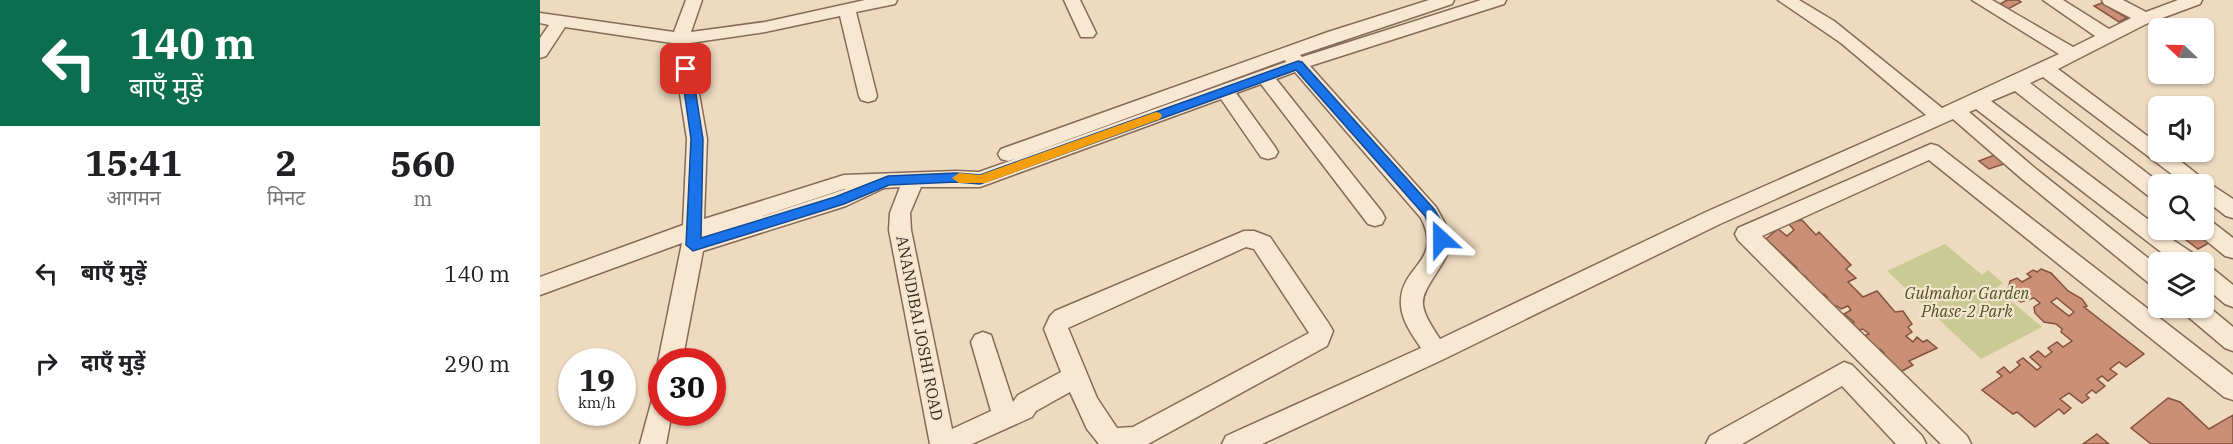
<!DOCTYPE html>
<html lang="hi">
<head>
<meta charset="utf-8">
<style>
	body { margin:0; font-family:"IBM Plex Serif","Noto Sans Devanagari",serif; background:#f2f2f2; color:#202124; height:100vh; display:flex; flex-direction:column; font-size:22px; white-space:nowrap }
	* { box-sizing:border-box; margin:0 }
	p { font-size:20px; color:#757577 }
	.icon { flex:none; width:33px; height:33px; fill:none; stroke:currentColor; stroke-width:2; stroke-linecap:round; stroke-linejoin:round }
	.map { position:relative; flex:1; overflow:hidden }
	.panel { display:flex; flex-direction:column; background:#fff; width:540px }
	.panel>* { flex:none }
	.guide { background:#0b6e4f; color:#fff; overflow:hidden }
	.needle { width:39px; rotate:292deg }
	.controls { position:absolute; left:1608px; top:18px; display:grid; gap:12px }
	.controls a { display:grid; place-items:center; width:66px; height:66px; border-radius:9px; background:#fff; box-shadow:0 2px 4px #0004; font-size:30px }
	.speed { position:absolute; left:18px; top:348px; display:flex; gap:12px; font-size:30px; font-weight:700; text-align:center }
	.speed>* { display:grid; place-content:center; width:78px; height:78px; border-radius:50%; background:#fff; box-shadow:0 2px 4px #0004; line-height:1 }
	.speed small { font-size:15px; font-weight:400 }
	.speed .limit { border:9px solid #d22; background:#fff; color:#111 }
	.pin { position:absolute; display:grid; place-items:center; width:51px; height:51px; color:#fff; margin:-26px; border-radius:12px; box-shadow:0 3px 9px #0006 }
	.me { position:absolute; width:66px; margin:-33px; rotate:336deg; stroke-linejoin:round; filter:drop-shadow(0 0 4px #0008) }
	.turn { display:flex; align-items:center; gap:21px; height:126px; padding:0 30px; font-size:27px }
	.turn .icon { width:78px; height:78px; stroke-width:2.5 }
	.turn b { display:block; font-size:42px; line-height:51px }
	.eta { display:flex; justify-content:space-evenly; align-items:center; height:102px; text-align:center }
	.eta b { font-size:36px; font-weight:700; line-height:42px }
	ul { padding:0; list-style:none }
	li { display:flex; align-items:center; gap:18px; height:90px; padding:0 30px }
	li div { flex:1 }
	li b { display:block; font-size:22px }
	li em { font-style:normal }
	main { display:flex; flex:1; min-height:0 }
	.map>svg:first-child { display:block }
	.green { fill:#cacb94 }
	.building { fill:#cb8f75; stroke:#84523e; stroke-width:1.5; fill-rule:evenodd }
	.lines { fill:none; stroke-linecap:round; stroke-linejoin:round }
	.minor-casing { stroke:#856b58; stroke-width:3 }
	.minor { fill:#f8e8d2; fill-rule:evenodd }
	.route { fill:#1a73e8; stroke:#114b97; stroke-width:1.5 }
	.slow { fill:#f59e0b }
	.labels { text-anchor:middle; stroke-width:4.5; stroke-linejoin:round; paint-order:stroke }
	.park-label { font-size:16px; font-style:italic; fill:#4b5123; stroke:#f5e5cf }
	.street-label { font-size:16px; fill:#35251c; stroke:#f5e5cf }
</style>
</head>
<body>
<main>
<section class="panel">
<div class="guide">
<div class="turn"><svg class="icon" aria-label="left" viewBox="0 0 24 24"><path d="M17 20v-9H6M10 6l-5 5 5 5"/></svg><div><b>140 m</b>बाएँ मुड़ें</div></div>
</div>
<div class="eta">
<div><b>15:41</b><p>आगमन</p></div>
<div><b>2</b><p>मिनट</p></div>
<div><b>560</b><p>m</p></div>
</div>
<ul>
<li><svg class="icon" aria-label="left" viewBox="0 0 24 24"><path d="M17 20v-9H6M10 6l-5 5 5 5"/></svg><div><b>बाएँ मुड़ें</b></div><em>140 m</em></li>
<li><svg class="icon" aria-label="right" viewBox="0 0 24 24"><path d="M7 20v-9h11M14 6l5 5-5 5"/></svg><div><b>दाएँ मुड़ें</b></div><em>290 m</em></li>
</ul>
</section>
<div class="map">
<svg width="1693" height="444" viewBox="0 0 1693 444">
	<rect width="100%" height="100%" fill="#eddabf"/>
	<path class="green" d="M1405,244l37,31 6,-5 15,13 -7,5 46,39 -61,32 -94,-88z"/>
	<path class="building" d="M1467,0h11l3,2 -13,7 -8,-5z
		M1562,3l25,15 -8,4 -25,-16z
		M1457,154l10,9 -18,6 -10,-8z
		M1262,220l14,15 3,-3 32,33 -5,4 10,9 -8,4 15,15 14,-6 18,21 8,-1 9,13 -4,3 4,5 -6,4 7,6 4,-5 6,5 4,-2 10,8 -28,13 4,4 -18,10 -19,-18 8,-4 -4,-4 -5,1 -15,-13 9,-3 -6,-5 -6,2 -7,-7 4,-2 -10,-8 7,-4 -3,-4 -7,3 -4,-3 -8,3 -8,-9 6,-3 -3,-3 -3,2 -19,-10 8,-4 -5,-6 -5,4 -9,-10 6,-2 -31,-29 12,-10 9,7 7,-6 -6,-7z
		M1652,230l17,13 -11,6 -17,-13z
		M1501,269l10,4 17,18 14,8 5,7 -3,1 60,47 -18,13 -7,-5 -9,7 7,5 -9,7 -6,-5 -5,3 8,7 -9,7 -4,-3 -6,5 3,3 -7,5 -13,-10 -9,6 11,9 -7,6 -5,-5 -24,18 -18,-15 -4,2 -31,-24 20,-14 -5,-4 7,-5 6,6 10,-8 -3,-3 6,-4 14,12 4,-3 -11,-10 8,-6 7,6 7,-5 -4,-4 9,-6 6,5 9,-6 -11,-9 1,-3 -6,-5 -12,-2 -9,-9 -1,-6 6,-4 -6,-5 -13,4 -10,-6 -3,-6 2,-9 7,-3 5,4 9,-5 -4,-3 6,-4 4,2zM1517,298l17,14 -5,4 -18,-14z
		M1628,398l12,4 29,27 24,-14v29h-82l-20,-16z
		M1557,434l12,10h-26z"/>
	<g class="lines">
		<defs>
			<path id="minor" d="M146,0h16l-11,32 74,-10 100,-22h32l-2,4 -39,8 21,84 -2,4 -7,2 -7,-2 -2,-4 -19,-80 -75,16 -75,11 17,96 -3,80 140,-44 112,-4 23,1 307,-110 -1,-2 -270,99 -7,2 -7,-2 -3,-5 3,-5 327,-117 101,-32h25l-2,4 -152,51 2,2 179,-57h25l-2,4 -194,62 126,141c6,11 14,23 14,35 0,8 -4,15 -8,22 -22,36 -28,36 -2,75l266,-127 220,-97 -85,-72 -63,-43h21l35,21 108,87 117,-54 -87,-54h20l81,47 22,-11 -52,-36h20l46,29 22,-11 -27,-14 -2,-4h21l23,12 32,-12h24l-2,4 -54,20 -88,45 100,75v8h11l38,30 26,17v19l-7,-2 -22,-17v-15h-19l-142,-107 -13,6 131,101h-3v16l-7,-2 -136,-107 -24,10 167,126v3l39,26 3,6h-26l-198,-153 -7,3 67,57 122,97v21l-8,-3 -128,-105 -69,-60 -233,105 -276,135 -182,85h-40l4,-8 195,-88c-8,-12 -19,-27 -20,-42 -3,-41 43,-42 20,-88l-126,-146 -19,7 106,133 3,6 -3,6 -7,2 -7,-2 -107,-140 -25,9 39,54 3,5 -3,5 -7,2 -7,-2 -40,-58 -241,88h-59l-11,26 1,17 41,199 39,-18 -20,-69 4,-7 8,-3 8,3 22,67 5,-7 43,-23 -17,-43 6,-13 5,-5 189,-80h10l16,6 59,87 4,7 -6,15 -179,98h-49l-12,-15 -17,-37 -34,19 -4,6 -60,27h-42l-41,-214 1,-17 10,-26 -16,1 -38,18 -143,45 -21,111h-20v7l-4,-7 24,-119 -142,52v-18l143,-52 4,-86 -15,-96 -107,-16 -19,29 -6,2v-20l9,-13 -9,-2v-10l134,19zM306,189l-98,32 96,-32zM706,247l8,2 55,84 -176,94 -16,1 -20,-30 -29,-70z
				M524,0h16l16,33 -3,4h-12z
				M1391,144l7,2 295,229v25l-9,-3 -295,-237 -167,76 205,200 4,8h-30l-203,-204 -3,-6 3,-6z
				M1664,219l7,2 22,17v20l-8,-2 -28,-23 -2,-3h9z
				M1664,265l8,3 21,17v22l-8,-3 -21,-18z
				M1664,303l29,24v24l-8,-3 -39,-33 -3,-7h21z
				M1304,362l8,3 70,71 4,8h-30l-54,-58 -100,58h-36l4,-8z
				M122,393v19h10l-6,32h-26l13,-48z"/>
		</defs>
		<use href="#minor" class="minor-casing"/>
		<use href="#minor" class="minor"/>
	</g>
	<path class="route" d="M758,61l4,1 132,147 9,15 5,15 -2,4h-10l-11,-27 -129,-146 -316,114 -24,-2 -67,3 -45,19 -151,47 -7,-6 5,-106 -10,-70 1,-3 4,-1 6,4 11,70 -2,99 134,-41 53,-21 68,-3 24,2z"/>
	<path class="slow" d="M616,112l4,1 2,3 -2,3 -175,64h-26l-7,-5 7,-5 21,2z"/>
	<g class="labels">
		<g class="park-label">
			<text x="1427" y="299">Gulmahor Garden<tspan x="1427" dy="18">Phase-2 Park</tspan></text>
		</g>
		<g class="street-label">
			<text transform="translate(380 328) rotate(79)" y="6">ANANDIBAI JOSHI ROAD</text>
		</g>
	</g>
</svg>
<div class="controls">
<a><svg class="needle" viewBox="-14 -14 28 28"><path d="M0-13l5 13h-10z" fill="#e53935"/><path d="M0 13l5-13h-10z" fill="#757577"/></svg></a>
<a><svg class="icon" aria-label="sound" viewBox="0 0 24 24"><path d="M4 9h4l5-4v14l-5-4H4zM17 9q2 3 0 6"/></svg></a>
<a><svg class="icon" aria-label="search" viewBox="0 0 24 24"><circle cx="10" cy="10" r="6"/><path d="M15 15l6 6"/></svg></a>
<a><svg class="icon" aria-label="layers" viewBox="0 0 24 24"><path d="M12 4l9 5-9 5-9-5zM3 14l9 5 9-5"/></svg></a>
</div>
<div class="speed"><div>19<small>km/h</small></div><div class="limit">30</div></div>
<div class="pin" style="left:146px;top:69px;background:#d93025"><svg class="icon" aria-label="arrive" viewBox="0 0 24 24"><path d="M6 21V4h12l-3 4 3 4H6"/></svg></div>
<svg class="me" style="left:901px;top:239px" viewBox="-20 -20 40 40"><path d="M0-17L14 15 0 8-14 15z" fill="#1a73e8" stroke="#fff" stroke-width="4"/></svg>
</div>
</main>
</body>
</html>
